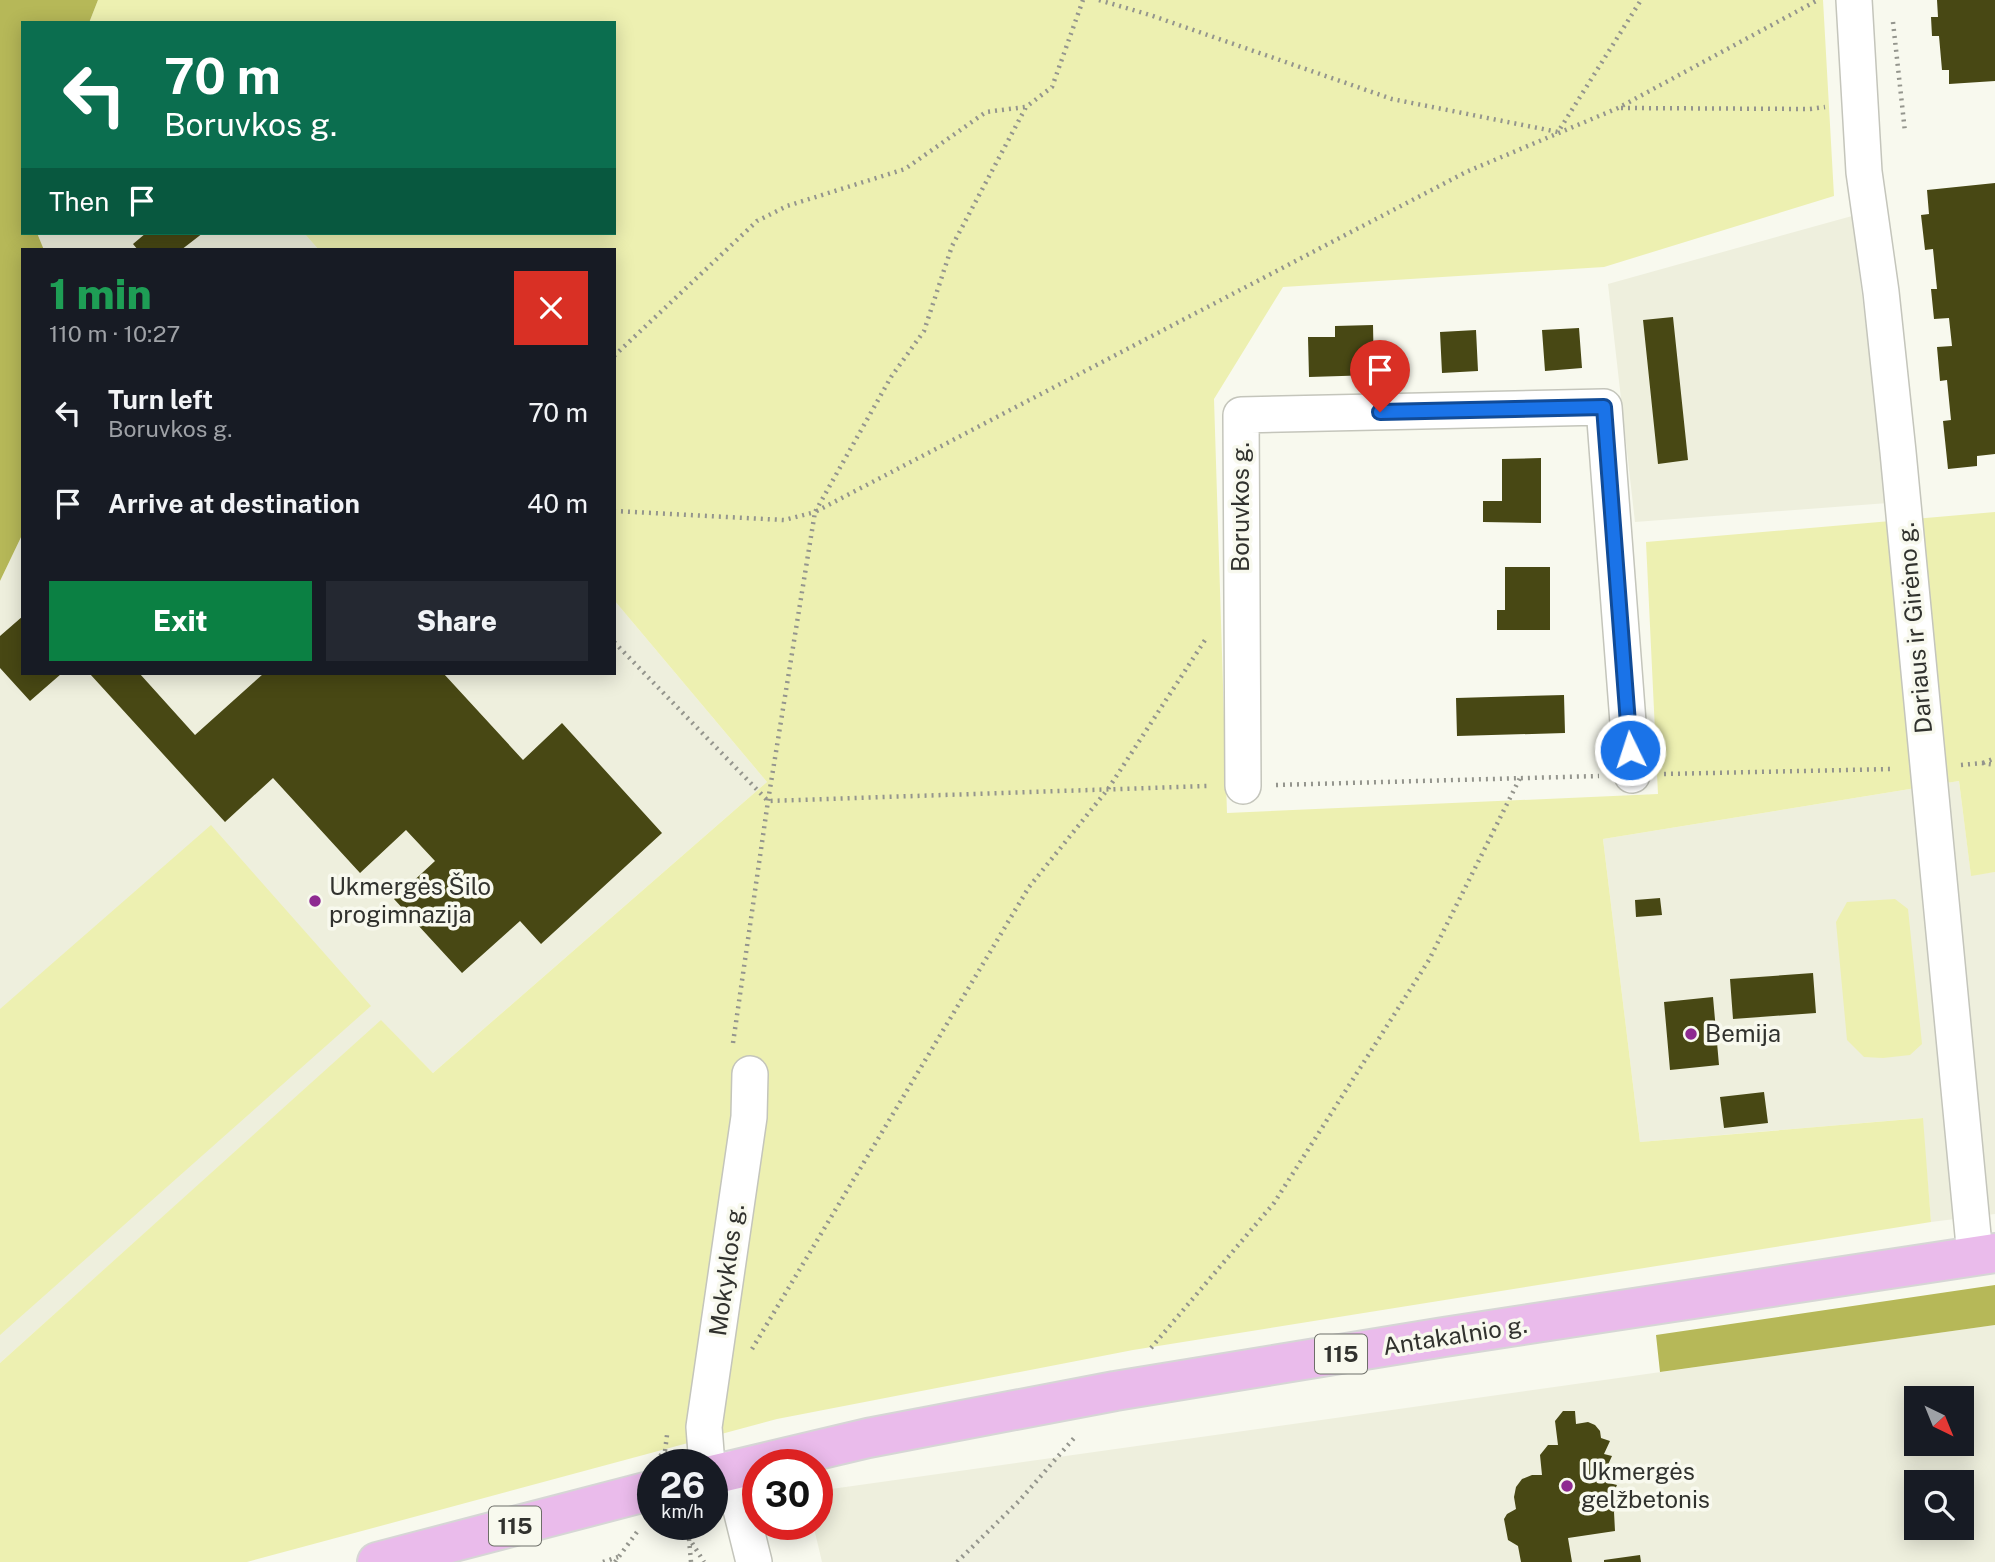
<!DOCTYPE html>
<html lang="en">
<head>
<meta charset="utf-8">
<style>
	body { margin:0; font-family:"Public Sans",sans-serif; background:#242831; color:#f1f3f6; height:100vh; display:flex; flex-direction:column; font-size:26px; white-space:nowrap }
	* { box-sizing:border-box; margin:0 }
	p { font-size:23px; color:#9ea1a6 }
	.icon { flex:none; width:38px; height:38px; fill:none; stroke:currentColor; stroke-width:2; stroke-linecap:round; stroke-linejoin:round }
	.map { position:relative; flex:1; overflow:hidden }
	.details { position:absolute; left:21px; top:248px; width:595px; height:427px; display:flex; flex-direction:column; background:#171b24; border-radius:0px; box-shadow:0 4px 18px #0003 }
	.details>* { flex:none }
	.banner { position:absolute; left:21px; top:21px; width:595px; height:214px; border-radius:0px; box-shadow:0 4px 18px #0003; background:#0b6e4f; color:#fff; overflow:hidden }
	.needle { width:46px; rotate:137deg }
	.fabs { position:absolute; left:1904px; top:1386px; display:grid; gap:14px }
	.fabs a { display:grid; place-items:center; width:70px; height:70px; border-radius:0px; background:#171b24; box-shadow:0 4px 18px #0003; font-size:35px }
	.speed { position:absolute; left:637px; top:1449px; display:flex; gap:14px; font-size:35px; font-weight:700; text-align:center }
	.speed>* { display:grid; place-content:center; width:91px; height:91px; border-radius:50%; background:#171b24; box-shadow:0 4px 18px #0003; line-height:1 }
	.speed small { font-size:18px; font-weight:400 }
	.speed .limit { border:10px solid #d22; background:#fff; color:#111 }
	.pin { position:absolute; display:grid; place-items:center; width:60px; height:60px; color:#fff; margin:-72px -30px; border-radius:50% 50% 50% 0; rotate:-45deg; box-shadow:0 0 7px #0007 }
	.pin .icon { rotate:45deg }
	.me { position:absolute; width:77px; margin:-38px; rotate:356deg; stroke-linejoin:round; filter:drop-shadow(0 0 5px #0008) }
	.turn { display:flex; align-items:center; gap:24px; height:147px; padding:0 28px; font-size:32px }
	.turn .icon { width:91px; height:91px; stroke-width:2.5 }
	.turn b { display:block; font-size:49px; line-height:60px }
	.then { display:flex; align-items:center; height:66px; padding:0 28px; background:#0003; gap:14px; font-size:26px }
	.round { display:grid; place-items:center; flex:none; width:74px; height:74px; border-radius:0px; background:#242831 }
	.overview { display:flex; align-items:center; justify-content:space-between; height:119px; padding:0 28px }
	h1 { font-size:42px; font-weight:800; line-height:52px; color:#1e9e55 }
	.cta { display:flex; gap:14px; margin-top:auto; padding:14px 28px }
	.cta a { flex:1; height:80px; border-radius:0px; background:#0b8043; color:#fff; font-size:28px; font-weight:800; line-height:80px; text-align:center }
	.cta a+a { background:#242831; color:#f1f3f6 }
	ul { padding:0; list-style:none }
	li { display:flex; align-items:center; gap:21px; height:91px; padding:0 28px }
	li div { flex:1 }
	li b { display:block; font-size:26px }
	li em { font-style:normal }
	.map>svg:first-child { display:block }
	.built { fill:#eeefdd; fill-rule:evenodd }
	.green { fill:#edf0b1 }
	.forest { fill:#b6b858 }
	.building { fill:#484814 }
	.lines { fill:none; stroke-linecap:round; stroke-linejoin:round }
	.minor-casing { stroke:#c4c5bb; stroke-width:38 }
	.primary-casing { stroke:#d6d6d5; stroke-width:42 }
	.path { stroke:#94958d; stroke-width:4.5; stroke-dasharray:2 5; stroke-linecap:butt }
	.minor { stroke:#fff; stroke-width:35 }
	.primary { stroke:#eabbeb; stroke-width:38 }
	.route-casing { stroke:#114b97; stroke-width:18 }
	.route { stroke:#1a73e8; stroke-width:12 }
	.poi-dot { fill:#8e2a91; stroke:#f8f9ee; stroke-width:2.5 }
	.labels { text-anchor:middle; stroke-width:7; stroke-linejoin:round; paint-order:stroke }
	.shield { fill:#f8f9ee; stroke:#6d6e68; stroke-width:2 }
	.shield-label { font-size:23px; font-weight:bold; fill:#31322e }
	.street-label { font-size:24px; fill:#31322e; stroke:#f8f9ee }
	.poi-label { font-size:24px; fill:#31322e; stroke:#f8f9ee; text-anchor:start }
</style>
</head>
<body>
<div class="map">
<svg width="1995" height="1562" viewBox="0 0 1995 1562">
	<rect width="100%" height="100%" fill="#f8f9ee"/>
	<path class="built" d="M1852,216l36,287 -253,19 -27,-238z
		M37,233h267l15,17h-275z
		M23,533v141h591v-74l153,182 -334,291 -52,-52 -381,342v-782z
		M1959,781l12,94 24,-3v342l-64,8 -9,-104 -282,24 -37,-303z
		M1995,1325v237h-1173l-9,-38h4v-33zM1916,1398h46v46h-46zM1916,1482h46v46h-46z"/>
	<path class="green" d="M98,0h1725l11,196 -230,71 -321,20 -69,112 13,414 431,-19 -12,-252 349,-30v360l-24,4 -12,-95 -356,58 37,303 283,-24 8,104 -798,128 -356,69 -530,143h-247v-199l381,-343 52,53 334,-291 -153,-182v-350h-295l-15,-17h310v-210h-525z
		M211,825l160,181 -371,329v-326z
		M1895,899l13,10 14,135 -12,11 -27,3 -19,-1 -17,-17 -11,-118 11,-20z"/>
	<path class="forest" d="M0,0h98l-9,23h-66v210h14l7,17h-21v283l-23,48z
		M1995,1285v40l-335,47 -4,-37z"/>
	<path class="building" d="M1937,0h58v81l-46,3v-14h-7l-3,-34h-7l-1,-19h7z
		M1995,183v271l-18,2v10l-29,3 -5,-48 8,-1 -4,-40 -7,1 -3,-34 15,-1 -3,-28 -15,1 -3,-30h6l-4,-40 -8,1 -4,-35 8,-1 -2,-24z
		M146,233h57l-22,17h-43l-5,-6z
		M1673,317l15,143 -30,4 -15,-144z
		M1373,325l1,50 -65,2 -1,-40h27v-11z
		M1579,328l3,40 -37,3 -3,-41z
		M1476,330l2,41 -36,2 -2,-41z
		M1541,458v65l-58,-1v-21h19v-42z
		M1505,567h45v63h-53v-20h8z
		M23,616v58h38l-31,27 -30,-33v-32z
		M90,674h50l55,61 68,-61h181l79,86 39,-37 100,110 -121,111 -21,-23 -58,52 -68,-74 41,-38 -29,-31 -46,43 -87,-95 -48,44z
		M1564,695l1,38 -108,3 -1,-38z
		M1660,898l2,17 -26,2 -1,-17z
		M1813,973l3,40 -83,6 -3,-40z
		M1713,997l6,68 -49,5 -6,-68z
		M1764,1092l4,31 -44,5 -4,-31z
		M1563,1411h12l1,13 12,-2 7,3 5,6 1,7 9,3 -6,13 8,2 -6,13 8,2 -5,12 8,2 -6,13 9,3 -6,11 1,19 -47,7 4,24h-51l-3,-16 -10,-6 -4,-21 3,-5 9,-5 -2,-12 2,-10 6,-8 10,-4h10l-2,-20 8,-10h10l-3,-24z
		M1640,1555l1,7h-37v-2z"/>
	<g class="lines">
		<defs>
			<path id="minor" d="M1854,0l10,172 17,120 17,160 77,804
				M1243,786l-2,-371 363,-8 28,368
				M707,1465l-3,-38 45,-310 1,-43
				M731,1469l23,93"/>
			<path id="primary" d="M712,1475l156,-37 247,-47 329,-54 551,-84
				M377,1562l276,-72"/>
		</defs>
		<use href="#minor" class="minor-casing"/>
		<use href="#primary" class="primary-casing"/>
		<path class="path" d="M1099,0l51,15 242,84 166,33 83,-132
			M1893,22l12,110
			M1621,108l189,1 15,-2
			M614,356l143,-135 30,-15 118,-37 81,-57 39,-5
			M614,511l170,9 31,-8 76,-135 33,-46 28,-85 74,-139 26,-20 31,-87
			M614,642l154,159 439,-15
			M1983,763l12,-5
			M1961,765l21,-2 13,2
			M1664,774l229,-5
			M1276,785l323,-9
			M733,1043l35,-242 47,-289 651,-340 152,-64 200,-108
			M1151,1348l123,-145 155,-243 91,-182
			M752,1349l277,-462 79,-98 99,-152
			M660,1456l5,-5 2,-16
			M672,1524l17,14 15,24
			M689,1539l2,23
			M603,1562l15,-5
			M615,1562l22,-30
			M957,1562l62,-61 56,-64"/>
		<use href="#minor" class="minor"/>
		<use href="#primary" class="primary"/>
	</g>
	<g class="lines">
		<defs>
			<path id="route" d="M1380,412l224,-5 26,343"/>
		</defs>
		<use href="#route" class="route-casing"/>
		<use href="#route" class="route"/>
	</g>
	<g class="poi-dot">
		<circle cx="315" cy="901" r="7"/>
		<circle cx="1691" cy="1034" r="7"/>
		<circle cx="1567" cy="1486" r="7"/>
	</g>
	<g class="labels">
		<g class="shield">
			<rect x="1315" y="1334.5" width="52" height="39" rx="5"/>
			<rect x="489" y="1506.5" width="52" height="39" rx="5"/>
		</g>
		<g class="shield-label">
			<text x="1341" y="1362">115</text>
			<text x="515" y="1534">115</text>
		</g>
		<g class="street-label">
			<text transform="translate(1241 507) rotate(-90)" y="8">Boruvkos g.</text>
			<text transform="translate(1915 628) rotate(-95)" y="8">Dariaus ir Girėno g.</text>
			<text transform="translate(727 1270) rotate(-82)" y="8">Mokyklos g.</text>
			<text transform="translate(1455 1336) rotate(-9)" y="8">Antakalnio g.</text>
		</g>
		<g class="poi-label">
			<text x="329" y="895">Ukmergės Šilo<tspan x="329" dy="28">progimnazija</tspan></text>
			<text x="1705" y="1042">Bemija</text>
			<text x="1581" y="1480">Ukmergės<tspan x="1581" dy="28">gelžbetonis</tspan></text>
		</g>
	</g>
</svg>
<div class="fabs">
<a><svg class="needle" viewBox="-14 -14 28 28"><path d="M0-13l5 13h-10z" fill="#e53935"/><path d="M0 13l5-13h-10z" fill="#9ea1a6"/></svg></a>
<a><svg class="icon" aria-label="search" viewBox="0 0 24 24"><circle cx="10" cy="10" r="6"/><path d="M15 15l6 6"/></svg></a>
</div>
<div class="speed"><div>26<small>km/h</small></div><div class="limit">30</div></div>
<div class="pin" style="left:1380px;top:412px;background:#d93025"><svg class="icon" aria-label="arrive" viewBox="0 0 24 24"><path d="M6 21V4h12l-3 4 3 4H6"/></svg></div>
<svg class="me" style="left:1630px;top:750px" viewBox="-20 -20 40 40"><circle r="17" fill="#1a73e8" stroke="#fff" stroke-width="3"/><path d="M0-11L8 9 0 5-8 9z" fill="#fff"/></svg>
<div class="banner">
<div class="turn"><svg class="icon" aria-label="left" viewBox="0 0 24 24"><path d="M17 20v-9H6M10 6l-5 5 5 5"/></svg><div><b>70 m</b>Boruvkos g.</div></div>
<div class="then">Then<svg class="icon" aria-label="arrive" viewBox="0 0 24 24"><path d="M6 21V4h12l-3 4 3 4H6"/></svg></div>
</div>
<section class="details">
<div class="overview"><div><h1>1 min</h1><p>110 m · 10:27</p></div><a class="round" style="background:#d93025;color:#fff"><svg class="icon" aria-label="close" viewBox="0 0 24 24"><path d="M6 6l12 12M18 6L6 18"/></svg></a></div>
<ul>
<li><svg class="icon" aria-label="left" viewBox="0 0 24 24"><path d="M17 20v-9H6M10 6l-5 5 5 5"/></svg><div><b>Turn left</b><p>Boruvkos g.</p></div><em>70 m</em></li>
<li><svg class="icon" aria-label="arrive" viewBox="0 0 24 24"><path d="M6 21V4h12l-3 4 3 4H6"/></svg><div><b>Arrive at destination</b></div><em>40 m</em></li>
</ul>
<div class="cta"><a>Exit</a><a>Share</a></div>
</section>
</div>
</body>
</html>
